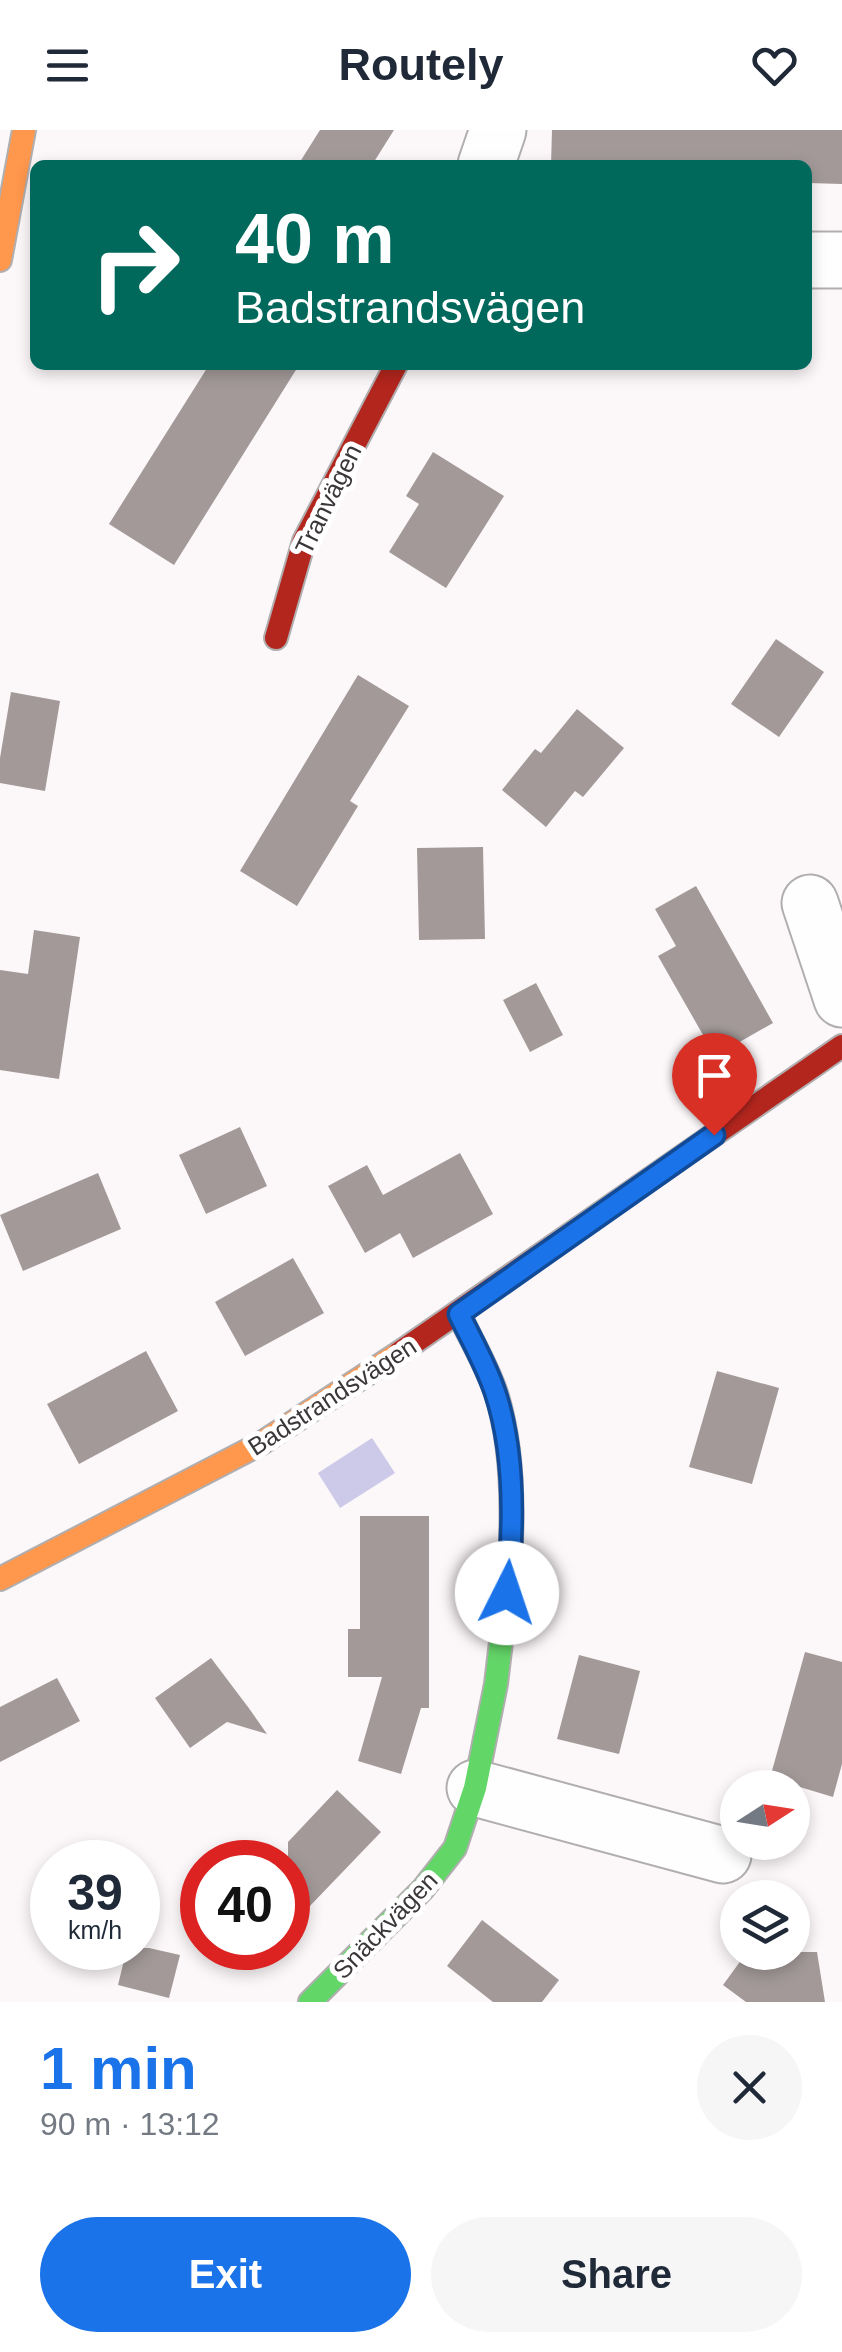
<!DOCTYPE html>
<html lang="en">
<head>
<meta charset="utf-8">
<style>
	body { margin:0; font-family:Helvetica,sans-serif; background:#f6f6f7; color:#1f2937; height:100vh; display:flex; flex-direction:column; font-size:38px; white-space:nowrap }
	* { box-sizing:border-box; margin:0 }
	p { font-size:32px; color:#747a83 }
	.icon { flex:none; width:55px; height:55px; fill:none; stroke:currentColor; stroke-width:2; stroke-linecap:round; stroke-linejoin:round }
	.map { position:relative; height:1872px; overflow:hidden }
	.side { display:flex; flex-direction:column; background:#fff; flex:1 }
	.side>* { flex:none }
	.top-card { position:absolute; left:30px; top:30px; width:782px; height:210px; border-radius:15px; box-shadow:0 5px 15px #0003; background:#00695c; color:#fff; overflow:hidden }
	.needle { width:65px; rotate:78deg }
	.buttons { position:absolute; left:720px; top:1640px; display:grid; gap:20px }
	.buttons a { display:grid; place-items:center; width:90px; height:90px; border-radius:50%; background:#fff; box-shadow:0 5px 15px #0003; font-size:50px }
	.speed { position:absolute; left:30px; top:1710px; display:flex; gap:20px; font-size:50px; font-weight:700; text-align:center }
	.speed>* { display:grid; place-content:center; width:130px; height:130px; border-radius:50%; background:#fff; box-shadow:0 5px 15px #0003; line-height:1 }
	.speed small { font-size:25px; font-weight:400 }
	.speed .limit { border:15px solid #d22; background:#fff; color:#111 }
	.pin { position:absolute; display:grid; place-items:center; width:85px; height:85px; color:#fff; margin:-102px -42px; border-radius:50% 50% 50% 0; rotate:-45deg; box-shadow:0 0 10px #0007 }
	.pin .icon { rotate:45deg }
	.me { position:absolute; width:110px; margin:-55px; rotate:4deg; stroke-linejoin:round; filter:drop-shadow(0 0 8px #0008) }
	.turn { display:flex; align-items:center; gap:35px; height:210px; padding:0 40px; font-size:45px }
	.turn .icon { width:130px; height:130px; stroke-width:2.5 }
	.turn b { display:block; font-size:70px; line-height:85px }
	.round { display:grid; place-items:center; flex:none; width:105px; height:105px; border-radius:52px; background:#f6f6f7 }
	.head { display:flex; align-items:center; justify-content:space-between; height:170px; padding:0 40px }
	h1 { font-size:60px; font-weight:600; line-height:75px; color:#1a73e8 }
	.cta { display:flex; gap:20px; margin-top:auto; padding:20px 40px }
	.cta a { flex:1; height:115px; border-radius:60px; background:#1a73e8; color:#fff; font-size:40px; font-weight:600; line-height:115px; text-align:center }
	.cta a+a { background:#f6f6f7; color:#1f2937 }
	header { display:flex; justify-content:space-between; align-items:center; height:130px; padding:0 40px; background:#fff; font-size:45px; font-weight:600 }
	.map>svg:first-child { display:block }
	.water { fill:#ccc9e9 }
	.building { fill:#a39999 }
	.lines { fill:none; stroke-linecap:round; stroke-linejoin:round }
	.street-casing { stroke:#b1aeaf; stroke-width:59 }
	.fast-casing { stroke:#b1aeaf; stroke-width:26 }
	.slow-casing { stroke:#b1aeaf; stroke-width:26 }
	.jam-casing { stroke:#b1aeaf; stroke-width:26 }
	.street { stroke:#fffefe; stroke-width:55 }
	.fast { stroke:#63d668; stroke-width:22 }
	.slow { stroke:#ff974d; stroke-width:22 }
	.jam { stroke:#b3261e; stroke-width:22 }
	.route-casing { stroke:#114b97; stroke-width:25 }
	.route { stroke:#1a73e8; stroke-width:18 }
	.labels { text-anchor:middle; stroke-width:10; stroke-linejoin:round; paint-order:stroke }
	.street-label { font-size:25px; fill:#3b3738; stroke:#fff }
</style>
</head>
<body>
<header><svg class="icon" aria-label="menu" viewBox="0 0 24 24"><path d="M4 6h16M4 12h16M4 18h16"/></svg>Routely<svg class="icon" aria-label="heart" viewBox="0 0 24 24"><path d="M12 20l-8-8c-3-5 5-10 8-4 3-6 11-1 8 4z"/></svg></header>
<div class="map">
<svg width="842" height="1872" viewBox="0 0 842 1872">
	<rect width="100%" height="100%" fill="#fcf7f9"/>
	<path class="water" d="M372,1308l23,35 -55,35 -22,-35z"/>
	<path class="building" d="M320,0h74l-22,35h-74z
		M552,0h290v54l-34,-1v-18h-257z
		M209,235h90l-125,200 -65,-41z
		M433,322l71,44 -58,92 -57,-36 30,-48 -13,-8z
		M776,509l48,33 -45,65 -48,-33z
		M358,545l51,31 -59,95 8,5 -61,100 -57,-35z
		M11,562l49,9 -15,90 -45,-8v-25z
		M577,579l47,39 -41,49 -8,-6 -29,36 -44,-37 33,-41 6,4z
		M483,717l2,92 -66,1 -2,-92z
		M696,756l77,137 -58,33 -57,-100 18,-10 -21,-37z
		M34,800l46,7 -21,142 -59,-9v-100l28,4z
		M536,853l27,52 -33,17 -27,-52z
		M240,997l27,59 -61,28 -27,-59z
		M460,1023l33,61 -80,44 -13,-25 -35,20 -37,-67 39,-21 16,30z
		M98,1043l23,56 -98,42 -23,-56z
		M293,1128l31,55 -79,43 -30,-54z
		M146,1221l32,60 -99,53 -32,-60z
		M717,1241l62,17 -27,96 -63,-17z
		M360,1386h69v192h-8l-20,66 -43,-13 24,-84h-34v-48h12z
		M805,1522l37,10v102l-9,33 -63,-19z
		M579,1525l61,16 -21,83 -62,-15z
		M211,1528l37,49 19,27 -40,-12 -37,26 -35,-50z
		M57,1548l23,43 -80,41v-55z
		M337,1660l44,42 -73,76 -20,-19v-47z
		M482,1790l77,60 -17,22h-49l-46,-36z
		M127,1818h22l31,7 -11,43 -51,-13z
		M747,1822h70l8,50h-79l-23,-17z"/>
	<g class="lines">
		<defs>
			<path id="street" d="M486,35l12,-35
				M808,130h34
				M810,773l32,96
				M475,1658l248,67"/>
			<path id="fast" d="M310,1872l113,-113 32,-41 20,-60 21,-104 14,-118"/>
			<path id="slow" d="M0,130l24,-130
				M0,1449l260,-135 139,-91"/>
			<path id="jam" d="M276,508l28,-97 92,-176
				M459,1184c12,26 28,52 37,79 17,54 17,117 14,173
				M399,1223l443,-307"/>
		</defs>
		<use href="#street" class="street-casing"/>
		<use href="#fast" class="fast-casing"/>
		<use href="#slow" class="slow-casing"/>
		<use href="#jam" class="jam-casing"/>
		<use href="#street" class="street"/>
		<use href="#fast" class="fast"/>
		<use href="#slow" class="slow"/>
		<use href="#jam" class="jam"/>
	</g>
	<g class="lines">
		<defs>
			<path id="route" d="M507,1463c7,-65 9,-139 -12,-201 -9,-27 -24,-53 -36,-78l255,-179"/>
		</defs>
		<use href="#route" class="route-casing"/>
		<use href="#route" class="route"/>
	</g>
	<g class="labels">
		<g class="street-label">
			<text transform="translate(328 369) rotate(-64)" y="9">Tranvägen</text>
			<text transform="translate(332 1266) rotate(-33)" y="9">Badstrandsvägen</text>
			<text transform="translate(385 1795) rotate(-46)" y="9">Snäckvägen</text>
		</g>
	</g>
</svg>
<div class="buttons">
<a><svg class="needle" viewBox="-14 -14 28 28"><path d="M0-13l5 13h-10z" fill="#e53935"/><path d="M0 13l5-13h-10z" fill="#747a83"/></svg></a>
<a><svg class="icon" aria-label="layers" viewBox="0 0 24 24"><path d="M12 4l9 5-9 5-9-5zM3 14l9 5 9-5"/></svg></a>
</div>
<div class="speed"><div>39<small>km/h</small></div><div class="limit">40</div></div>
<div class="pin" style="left:714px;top:1005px;background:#d93025"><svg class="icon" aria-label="arrive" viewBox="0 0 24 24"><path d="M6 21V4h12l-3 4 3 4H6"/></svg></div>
<svg class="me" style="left:507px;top:1463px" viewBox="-20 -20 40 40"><circle r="19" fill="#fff"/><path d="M0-13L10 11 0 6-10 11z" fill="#1a73e8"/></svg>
<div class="top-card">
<div class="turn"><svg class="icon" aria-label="right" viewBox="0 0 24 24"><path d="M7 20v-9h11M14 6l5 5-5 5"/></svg><div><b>40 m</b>Badstrandsvägen</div></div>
</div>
</div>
<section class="side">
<div class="head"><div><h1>1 min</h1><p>90 m · 13:12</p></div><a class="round"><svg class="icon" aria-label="close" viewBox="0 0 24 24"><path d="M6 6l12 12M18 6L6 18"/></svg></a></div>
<div class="cta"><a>Exit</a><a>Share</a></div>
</section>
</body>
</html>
